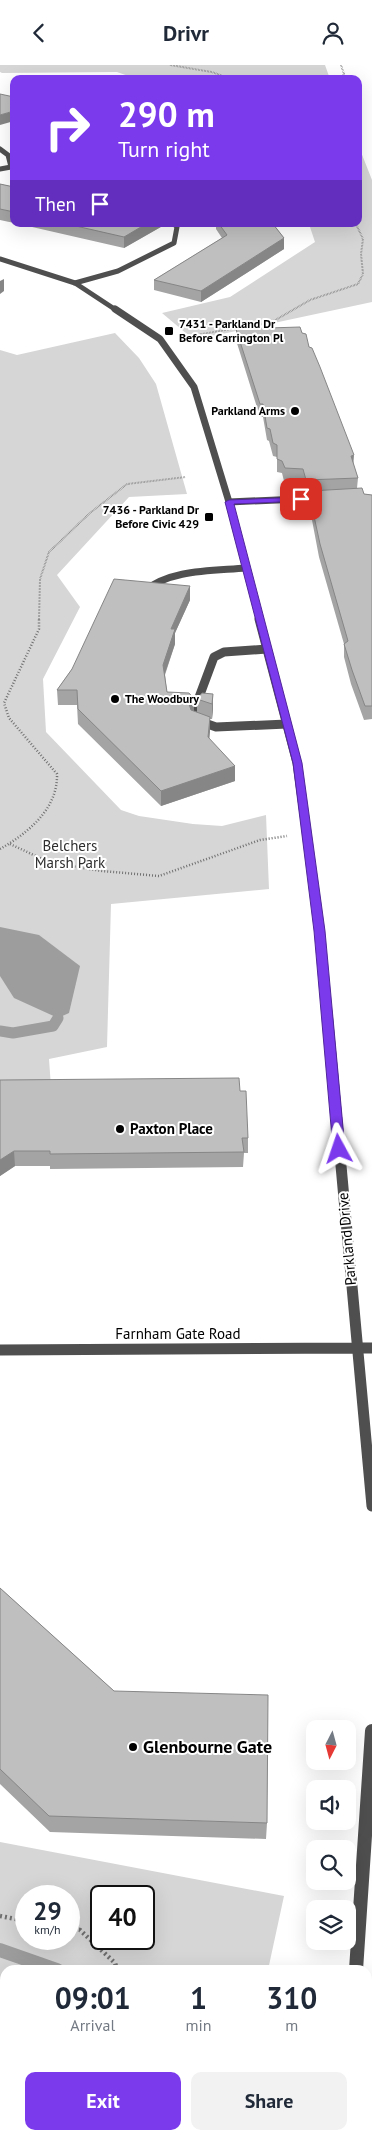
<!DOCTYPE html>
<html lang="en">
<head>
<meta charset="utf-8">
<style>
	body { margin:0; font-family:"PT Sans",sans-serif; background:#f2f2f3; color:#1f2937; height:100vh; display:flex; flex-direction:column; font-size:19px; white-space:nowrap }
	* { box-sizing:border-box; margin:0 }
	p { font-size:16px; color:#747a83 }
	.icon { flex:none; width:28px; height:28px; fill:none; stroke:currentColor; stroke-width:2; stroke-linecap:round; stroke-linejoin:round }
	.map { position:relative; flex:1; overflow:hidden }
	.details { position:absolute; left:0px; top:1900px; width:372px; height:175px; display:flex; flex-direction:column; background:#fff; border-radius:15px 15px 0 0; box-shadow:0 5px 20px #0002 }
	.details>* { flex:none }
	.hud { position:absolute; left:10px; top:10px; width:352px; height:152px; border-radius:10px; box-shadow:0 5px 20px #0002; background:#7c3aed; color:#fff; overflow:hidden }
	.needle { width:32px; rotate:186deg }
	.tools { position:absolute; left:306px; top:1655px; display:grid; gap:10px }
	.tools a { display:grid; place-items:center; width:50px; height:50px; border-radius:10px; background:#fff; box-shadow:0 5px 20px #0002; font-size:25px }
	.speed { position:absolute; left:15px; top:1820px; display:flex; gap:10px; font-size:25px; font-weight:700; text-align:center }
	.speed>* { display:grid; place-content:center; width:65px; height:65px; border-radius:50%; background:#fff; box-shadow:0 5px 20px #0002; line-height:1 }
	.speed small { font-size:12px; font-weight:400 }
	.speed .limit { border:2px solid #111; border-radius:8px; background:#fff; color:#111 }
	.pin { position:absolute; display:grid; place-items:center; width:42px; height:42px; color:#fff; margin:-21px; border-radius:10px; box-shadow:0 2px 8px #0006 }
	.me { position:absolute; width:55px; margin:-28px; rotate:355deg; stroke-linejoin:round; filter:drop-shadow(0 0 4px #0008) }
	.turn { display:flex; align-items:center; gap:18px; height:105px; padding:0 25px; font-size:22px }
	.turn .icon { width:65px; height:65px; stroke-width:2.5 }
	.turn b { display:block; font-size:35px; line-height:42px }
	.then { display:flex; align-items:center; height:48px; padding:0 25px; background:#0003; gap:10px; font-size:19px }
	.eta { display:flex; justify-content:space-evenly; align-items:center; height:85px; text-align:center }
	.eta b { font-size:30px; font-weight:800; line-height:35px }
	.primary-button { display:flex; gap:10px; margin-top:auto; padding:10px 25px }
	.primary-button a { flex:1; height:58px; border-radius:10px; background:#7c3aed; color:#fff; font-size:20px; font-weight:800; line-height:58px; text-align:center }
	.primary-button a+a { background:#f2f2f3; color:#1f2937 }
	header { display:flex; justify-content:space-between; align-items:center; height:65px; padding:0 25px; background:#fff; font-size:22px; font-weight:800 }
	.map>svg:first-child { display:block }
	.green { fill:#d6d6d6; fill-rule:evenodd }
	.water { fill:#9d9d9d }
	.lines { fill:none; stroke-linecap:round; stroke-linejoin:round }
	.stream-far1 { stroke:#9d9d9d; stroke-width:11 }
	.stream { stroke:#9d9d9d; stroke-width:14 }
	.path-far2 { stroke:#717171; stroke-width:2; stroke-dasharray:0.5 1; stroke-linecap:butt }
	.path-far1 { stroke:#717171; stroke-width:2.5; stroke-dasharray:1 2; stroke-linecap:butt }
	.path { stroke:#717171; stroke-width:4.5; stroke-dasharray:2 3; stroke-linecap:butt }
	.service-far3 { stroke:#4f4f4f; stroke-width:5 }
	.service-far2 { stroke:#4f4f4f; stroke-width:7 }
	.service-far1 { stroke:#4f4f4f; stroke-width:9 }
	.service { stroke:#4f4f4f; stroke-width:11 }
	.minor { stroke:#4f4f4f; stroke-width:5 }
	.tertiary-far4 { stroke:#4f4f4f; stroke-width:5 }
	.tertiary-far3 { stroke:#4f4f4f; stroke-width:7 }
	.tertiary-far2 { stroke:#4f4f4f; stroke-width:9 }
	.tertiary-far1 { stroke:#4f4f4f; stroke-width:11 }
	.tertiary { stroke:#4f4f4f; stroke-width:14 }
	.wall { fill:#a4a4a4 }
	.shaded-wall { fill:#868686 }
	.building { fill:#bfbfbf; stroke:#868686 }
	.route { fill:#7c3aed; stroke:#51269a }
	.poi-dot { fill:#000; stroke:#fff; stroke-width:2 }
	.labels { text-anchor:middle; stroke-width:4; stroke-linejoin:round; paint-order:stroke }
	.far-poi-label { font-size:12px; font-weight:bold; fill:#000; stroke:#fff; text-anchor:start }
	.park-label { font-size:15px; fill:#2d2d2d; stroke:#fff }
	.poi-label { font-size:15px; font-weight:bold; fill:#000; stroke:#fff; text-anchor:start }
	.street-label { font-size:15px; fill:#000; stroke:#fff }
	.near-poi-label { font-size:18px; font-weight:bold; fill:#000; stroke:#fff; text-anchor:start }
</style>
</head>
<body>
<header><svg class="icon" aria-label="back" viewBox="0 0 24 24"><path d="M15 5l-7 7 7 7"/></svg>Drivr<svg class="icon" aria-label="person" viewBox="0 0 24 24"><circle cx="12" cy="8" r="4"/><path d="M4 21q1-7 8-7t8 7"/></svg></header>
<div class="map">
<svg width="372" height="2075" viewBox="0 0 372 2075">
	<rect width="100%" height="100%" fill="#fff"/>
	<path class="green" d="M0,0h325l5,14h-193l-20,-7 -115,1 -2,-1z
		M359,82l13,33v122l-178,38 -32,-27 68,-16 85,-55 -6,-18h50z
		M115,268l24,25 17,26 31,110 -58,3 -72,78 23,32 -37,72 3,53 75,78 18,6 54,8 29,2 44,-11 3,74 -158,15 -4,143 -58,12 2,28 -51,3v-740l17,5z
		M0,1777l284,54 -16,74h-263v92l-5,-3zM26,1831h43v43h-43zM101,1831h43v43h-43z
		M126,2070h99l-2,5h-89z"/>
	<path class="water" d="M0,862l39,8 41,31 -11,47 -11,5 -44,-20 -14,-22z"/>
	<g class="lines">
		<path class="stream-far1" d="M0,966l13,2 40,-7 5,-8"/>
		<path class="stream" d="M0,1885l57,20"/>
		<path class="path-far2" d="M170,0l42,7 19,7
			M341,0l3,9 -3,5
			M184,272l88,-15 38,-22 48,-16 5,-10 -2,-20 2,-15 -7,-15
			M39,555l1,-41 9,-27 41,-39 37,-29 59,-7"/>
		<path class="path-far1" d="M10,779l41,19 51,8 57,5 101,-36 27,-4
			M0,784c28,-16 58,-40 57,-75l-48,-56 -5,-15 35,-74v-10"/>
		<path class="path" d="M0,1851l26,5
			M69,1863l11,2 35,33 2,7
			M188,2070l5,5"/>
		<path class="service-far3" d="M0,84l8,6 3,12h3
			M75,218l43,-12 56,-28 3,-16 -3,-3"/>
		<path class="service-far2" d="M229,437l94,-4
			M143,527c26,-23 70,-21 103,-24"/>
		<path class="service-far1" d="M195,643l19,-51 10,-5 43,-3
			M199,656l17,6 71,-3"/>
		<path class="service" d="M357,1283h15"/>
		<path class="minor" d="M0,104l11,-2"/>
		<path class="tertiary-far4" d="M0,194l75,24 41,27"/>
		<path class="tertiary-far3" d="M115,244l45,30 34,48 35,115 31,118"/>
		<path class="tertiary-far2" d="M259,554l38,144 23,168 7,82"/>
		<path class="tertiary-far1" d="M327,947l45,494
			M0,1285l357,-2"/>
		<path class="tertiary" d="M356,1905l16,-239
			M294,2075l1,-5
			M345,2075l1,-5"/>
	</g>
	<path class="wall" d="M0,119l14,3v36l-14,-3z
		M19,159h147l-42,24z
		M216,159h57l11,14v11l-83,53 -47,-12v-10l68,-42 -6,-9z
		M236,264l66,4 7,14 44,117 5,14 -1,10 7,6 8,1v224l-8,1 -13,-36 -7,-27v-13l-25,-87 -7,-37v-8l-3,-9 1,-10h-4l-4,-11 -18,-1 -2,-8 -5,-1v-15l-4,-1 -4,-15 -2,-1 -4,-23h-3l-24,-77z
		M190,521v14l-15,33v11l-10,31 2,17 27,7v12l3,1v-13l16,-5v15l-1,10h-2l-1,20 26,27v15l-74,25 -83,-82 -1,-19h-19l-1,-15 15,-21z
		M0,1015l240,11 8,47v15h-4l-1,14 -193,2v-3h-35l-15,10z
		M0,1523l114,103 153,132 -1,16 -216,-7 -50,-48z"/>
	<path class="shaded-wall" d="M14,46v10l-14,4v-10z
		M146,159h20l-42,24v-11z
		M284,173v11l-83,53v-11z
		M4,214v12l-4,3v-13z
		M354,390l-1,13 -2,-12z
		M190,521v14l-15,33v11l-12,35v-14l8,-36z
		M213,629v15l-1,10v-15z
		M194,634v15l-5,5v-15z
		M210,652v15l-2,20v-15z
		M235,701v15l-74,25v-15z
		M14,1086l1,15 -15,10v-16z"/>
	<path class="building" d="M0,29l14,3v14l-14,4z
		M0,119l14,3v25l-14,-3z
		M67,159h79l-22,13z
		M219,159h54l11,14 -83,53 -47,-11 73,-45z
		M300,262l2,6 4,1 3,13 3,1 8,19 34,88 -3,1 7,22 -52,2 -3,-11 -18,-1 -3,-7 -5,-2v-14l-4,-2 -3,-14 -3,-1 -4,-24h-3l-24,-75z
		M362,423l2,6 8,1v211h-7l-13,-36 -8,-26 4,-3 -28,-97 -8,-37 3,-1 -5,-15z
		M114,514l76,7 -19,43h4l-12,36 4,27 22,1 5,6 -5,5 2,6 19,7 -2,20 27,29 -74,25 -83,-82 -1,-19h-20l15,-21z
		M202,628l11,1 -1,10 -15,-5z
		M239,1013l1,13h6l2,47h-6l2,14 -194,2v-3h-36l-14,9v-80z
		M0,1523l114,103 154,4 -1,128 -218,-7 -49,-47z"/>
	<path class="route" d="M301,432h2v4l-69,3 68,259 23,168 20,218 -6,4 -6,-4 -19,-218 -21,-168 -68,-261 4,-2z"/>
	<g class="poi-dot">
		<rect x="164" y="261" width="10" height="10" rx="2.5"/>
		<circle cx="295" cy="346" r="5"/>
		<rect x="204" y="447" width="10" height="10" rx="2.5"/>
		<circle cx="115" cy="634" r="5"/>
		<circle cx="120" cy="1064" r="5"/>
		<circle cx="133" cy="1682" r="5"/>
	</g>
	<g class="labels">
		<g class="far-poi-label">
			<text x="179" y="263">7431 - Parkland Dr<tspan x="179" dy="14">Before Carrington Pl</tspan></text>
			<text x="285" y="350" text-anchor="end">Parkland Arms</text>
			<text x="199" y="449" text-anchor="end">7436 - Parkland Dr<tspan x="199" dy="14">Before Civic 429</tspan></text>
			<text x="125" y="638">The Woodbury</text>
		</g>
		<g class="park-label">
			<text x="70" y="786">Belchers<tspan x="70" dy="17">Marsh Park</tspan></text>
		</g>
		<g class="poi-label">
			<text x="130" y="1069">Paxton Place</text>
		</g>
		<g class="street-label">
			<text transform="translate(347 1174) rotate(-95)" y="5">Parkland Drive</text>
			<text x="178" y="1274">Farnham Gate Road</text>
		</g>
		<g class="near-poi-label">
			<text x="143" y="1688">Glenbourne Gate</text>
		</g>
	</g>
</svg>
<div class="tools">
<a><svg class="needle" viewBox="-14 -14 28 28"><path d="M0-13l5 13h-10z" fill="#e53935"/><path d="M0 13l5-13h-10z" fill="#747a83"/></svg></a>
<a><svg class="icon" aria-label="sound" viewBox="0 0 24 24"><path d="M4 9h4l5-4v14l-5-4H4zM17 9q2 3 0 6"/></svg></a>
<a><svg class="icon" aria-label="search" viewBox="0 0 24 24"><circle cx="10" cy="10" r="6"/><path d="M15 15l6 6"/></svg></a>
<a><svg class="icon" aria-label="layers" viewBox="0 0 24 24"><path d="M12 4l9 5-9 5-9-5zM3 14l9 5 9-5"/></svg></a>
</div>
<div class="speed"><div>29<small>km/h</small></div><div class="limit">40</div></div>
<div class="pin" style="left:301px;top:434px;background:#d93025"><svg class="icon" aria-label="arrive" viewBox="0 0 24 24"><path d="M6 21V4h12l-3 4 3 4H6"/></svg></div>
<svg class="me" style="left:339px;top:1084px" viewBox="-20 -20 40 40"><path d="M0-17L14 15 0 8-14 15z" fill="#7c3aed" stroke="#fff" stroke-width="4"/></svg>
<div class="hud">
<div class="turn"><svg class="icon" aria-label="right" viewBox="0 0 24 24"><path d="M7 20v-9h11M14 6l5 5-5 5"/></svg><div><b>290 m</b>Turn right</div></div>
<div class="then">Then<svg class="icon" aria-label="arrive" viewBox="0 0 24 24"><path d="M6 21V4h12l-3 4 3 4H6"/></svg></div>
</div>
<section class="details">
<div class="eta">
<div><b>09:01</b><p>Arrival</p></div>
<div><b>1</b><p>min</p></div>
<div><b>310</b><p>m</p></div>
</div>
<div class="primary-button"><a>Exit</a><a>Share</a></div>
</section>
</div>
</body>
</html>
